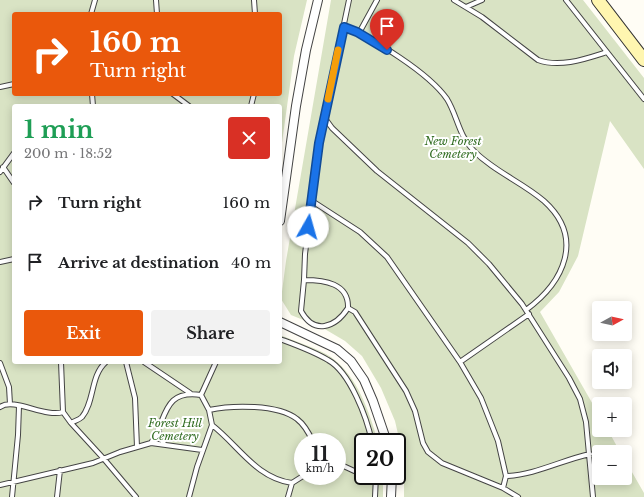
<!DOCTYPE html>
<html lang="en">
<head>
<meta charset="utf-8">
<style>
	body { margin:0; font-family:"Libre Baskerville",serif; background:#f2f2f2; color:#202124; height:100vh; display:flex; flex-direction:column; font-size:15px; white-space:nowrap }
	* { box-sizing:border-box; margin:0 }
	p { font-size:13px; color:#757577 }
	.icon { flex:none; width:22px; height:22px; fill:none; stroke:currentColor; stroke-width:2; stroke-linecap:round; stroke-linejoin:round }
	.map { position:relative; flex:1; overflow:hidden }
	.side { position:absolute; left:12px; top:104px; width:270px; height:260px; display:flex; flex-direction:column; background:#fff; border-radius:4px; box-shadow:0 2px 10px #0003 }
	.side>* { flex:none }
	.guide { position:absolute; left:12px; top:12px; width:270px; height:84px; border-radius:4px; box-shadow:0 2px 10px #0003; background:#ea580c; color:#fff; overflow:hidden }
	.needle { width:26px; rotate:82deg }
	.tools { position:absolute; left:592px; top:301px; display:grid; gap:8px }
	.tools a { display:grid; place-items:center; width:40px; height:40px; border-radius:4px; background:#fff; box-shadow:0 2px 10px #0003; font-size:20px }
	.speed { position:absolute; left:294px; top:433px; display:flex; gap:8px; font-size:20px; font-weight:700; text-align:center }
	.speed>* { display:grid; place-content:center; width:52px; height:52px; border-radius:50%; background:#fff; box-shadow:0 2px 10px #0003; line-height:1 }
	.speed small { font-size:10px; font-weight:400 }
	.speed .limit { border:2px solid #111; border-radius:6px; background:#fff; color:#111 }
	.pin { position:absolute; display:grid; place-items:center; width:34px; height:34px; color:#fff; margin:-41px -17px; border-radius:50% 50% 50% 0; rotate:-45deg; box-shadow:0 0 4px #0007 }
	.pin .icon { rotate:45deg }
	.me { position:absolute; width:44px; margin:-22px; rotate:7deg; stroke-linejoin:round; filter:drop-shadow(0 0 3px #0008) }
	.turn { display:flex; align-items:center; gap:14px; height:84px; padding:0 12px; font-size:18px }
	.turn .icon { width:52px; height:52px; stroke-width:2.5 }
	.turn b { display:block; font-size:28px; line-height:34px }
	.round { display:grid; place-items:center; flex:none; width:42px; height:42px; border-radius:4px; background:#f2f2f2 }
	.head { display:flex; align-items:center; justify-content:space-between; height:68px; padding:0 12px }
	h1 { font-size:24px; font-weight:700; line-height:30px; color:#1e9e55 }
	.action { display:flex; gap:8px; margin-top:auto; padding:8px 12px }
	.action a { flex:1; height:46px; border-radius:4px; background:#ea580c; color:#fff; font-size:16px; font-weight:700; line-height:46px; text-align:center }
	.action a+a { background:#f2f2f2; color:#202124 }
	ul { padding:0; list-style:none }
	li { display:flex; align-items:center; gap:12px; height:60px; padding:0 12px }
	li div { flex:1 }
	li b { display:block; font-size:15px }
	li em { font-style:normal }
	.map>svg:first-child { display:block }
	.cemetery { fill:#d9e3c4; fill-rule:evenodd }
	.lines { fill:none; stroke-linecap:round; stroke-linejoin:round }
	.lane-casing { stroke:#444; stroke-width:6 }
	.street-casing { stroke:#444; stroke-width:10 }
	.secondary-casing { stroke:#333; stroke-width:14 }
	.lane { stroke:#fff; stroke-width:4 }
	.street { stroke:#fff; stroke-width:8 }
	.secondary { stroke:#fff6b0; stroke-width:12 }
	.route-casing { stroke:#114b97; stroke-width:10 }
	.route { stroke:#1a73e8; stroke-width:7 }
	.slow { stroke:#f59e0b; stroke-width:7 }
	.labels { text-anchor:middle; stroke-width:4; stroke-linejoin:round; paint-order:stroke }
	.park-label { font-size:11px; font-style:italic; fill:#2f6b1f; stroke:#fff }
</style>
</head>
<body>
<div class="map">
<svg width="644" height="497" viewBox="0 0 644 497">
	<rect width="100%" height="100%" fill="#fffdf5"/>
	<path class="cemetery" d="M0,0h307l-13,56 -14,101v-51h-266v256h266v-27c14,6 39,14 51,22 27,20 38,54 47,85h-15v34h20v21h-383zM14,14h266v80h-266zM303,442h34v34h-34z
		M331,0h252l61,78v91l-34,-48 -32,135 -19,36 -19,20 59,103v15h9l12,22h-21v26h26v-18l19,33v4h-240v-37l-9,-39 -14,-33 -19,-32 -17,-15 -22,-13 -32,-13 -10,-16 5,-38z"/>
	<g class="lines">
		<defs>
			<path id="lane" d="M156,0l1,14
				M254,0l1,14
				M349,0l-30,143 -14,111 -1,26 -3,31c13,24 34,17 47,-3l7,4 51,79 9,20 8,32 5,9 14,11 61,25 15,9
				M454,0l28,17 56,43c22,8 47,-1 69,-8
				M566,0l78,99
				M466,7l16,-7
				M91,14l4,-14
				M344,27c29,11 85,46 103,72 10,16 12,37 26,51 20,21 49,32 71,51 41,37 20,81 -18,109
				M359,33l18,-33
				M0,87l14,-3
				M92,94l1,12
				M173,94l16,12
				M251,106l3,-12
				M324,117l8,11 45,43 91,72 21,21 33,40 47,74 11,21 6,23 7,75
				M3,167l11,16
				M0,172l14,-19
				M312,201l48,31 27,25 73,105 21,36 17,43 8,35 -3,12
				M0,262l14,-3
				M304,280c20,0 45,3 44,28
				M280,339c16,6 33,12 48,21 22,12 39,58 44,82
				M61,362l2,50 8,11 33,36 32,38
				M126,362l9,36 2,49
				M144,362l46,31
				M460,362l69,-48
				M0,363l9,24 1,17
				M0,407c14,-10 45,11 63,5
				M209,410c23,-5 69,-6 88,9 8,6 12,14 16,23
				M71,423c3,-2 8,-3 11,-6 13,-16 8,-41 24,-55
				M212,425c27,21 44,53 80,58
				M159,432l5,12
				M151,443c16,-23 11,-54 50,-48
				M337,463l26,12
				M367,476l9,3
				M506,476c29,-1 56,-16 84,-22
				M0,485l93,-22 27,-11 31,-9 51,7
				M12,497l6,-62 1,-29
				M57,497l3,-27
				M189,497l8,-30 15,-42 -3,-15 -8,-15 15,-33
				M288,497l4,-14 11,-7
				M375,497l1,-21"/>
			<path id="street" d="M280,221l16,-115 10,-56 12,-50
				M280,322l57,27 14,12 13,19 9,21 14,41
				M391,497l1,-21"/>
			<path id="secondary" d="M598,0l46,60"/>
		</defs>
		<use href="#lane" class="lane-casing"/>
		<use href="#street" class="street-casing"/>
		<use href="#secondary" class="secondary-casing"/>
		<use href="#lane" class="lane"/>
		<use href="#street" class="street"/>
		<use href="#secondary" class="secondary"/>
	</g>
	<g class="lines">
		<defs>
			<path id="route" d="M308,227l11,-84 25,-116 13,5 30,18"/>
		</defs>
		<use href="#route" class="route-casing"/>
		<use href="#route" class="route"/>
		<path class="slow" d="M328,99l10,-49"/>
	</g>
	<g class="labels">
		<g class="park-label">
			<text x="453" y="145">New Forest<tspan x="453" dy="13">Cemetery</tspan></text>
			<text x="175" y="427">Forest Hill<tspan x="175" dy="13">Cemetery</tspan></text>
		</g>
	</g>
</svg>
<div class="tools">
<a><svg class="needle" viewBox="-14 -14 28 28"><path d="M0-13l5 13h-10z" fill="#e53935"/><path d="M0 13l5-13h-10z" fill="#757577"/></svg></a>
<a><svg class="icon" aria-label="sound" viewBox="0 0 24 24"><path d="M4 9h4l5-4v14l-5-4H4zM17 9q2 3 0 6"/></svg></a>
<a>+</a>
<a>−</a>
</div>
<div class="speed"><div>11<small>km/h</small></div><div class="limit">20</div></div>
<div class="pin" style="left:387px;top:50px;background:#d93025"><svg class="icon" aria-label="arrive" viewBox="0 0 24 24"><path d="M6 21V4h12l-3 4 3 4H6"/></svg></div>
<svg class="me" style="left:308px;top:227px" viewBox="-20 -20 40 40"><circle r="19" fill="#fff"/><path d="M0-13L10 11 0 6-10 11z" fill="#1a73e8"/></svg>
<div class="guide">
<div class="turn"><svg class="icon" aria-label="right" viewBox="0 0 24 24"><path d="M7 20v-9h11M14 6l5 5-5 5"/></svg><div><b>160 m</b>Turn right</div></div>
</div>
<section class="side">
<div class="head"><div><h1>1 min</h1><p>200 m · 18:52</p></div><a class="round" style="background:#d93025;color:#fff"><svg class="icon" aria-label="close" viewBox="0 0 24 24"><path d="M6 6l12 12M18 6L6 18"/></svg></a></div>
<ul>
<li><svg class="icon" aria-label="right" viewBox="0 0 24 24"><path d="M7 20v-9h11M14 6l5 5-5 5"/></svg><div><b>Turn right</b></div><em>160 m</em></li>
<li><svg class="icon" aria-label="arrive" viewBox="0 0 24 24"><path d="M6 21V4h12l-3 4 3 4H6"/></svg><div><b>Arrive at destination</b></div><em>40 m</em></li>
</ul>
<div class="action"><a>Exit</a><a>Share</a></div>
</section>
</div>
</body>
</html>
